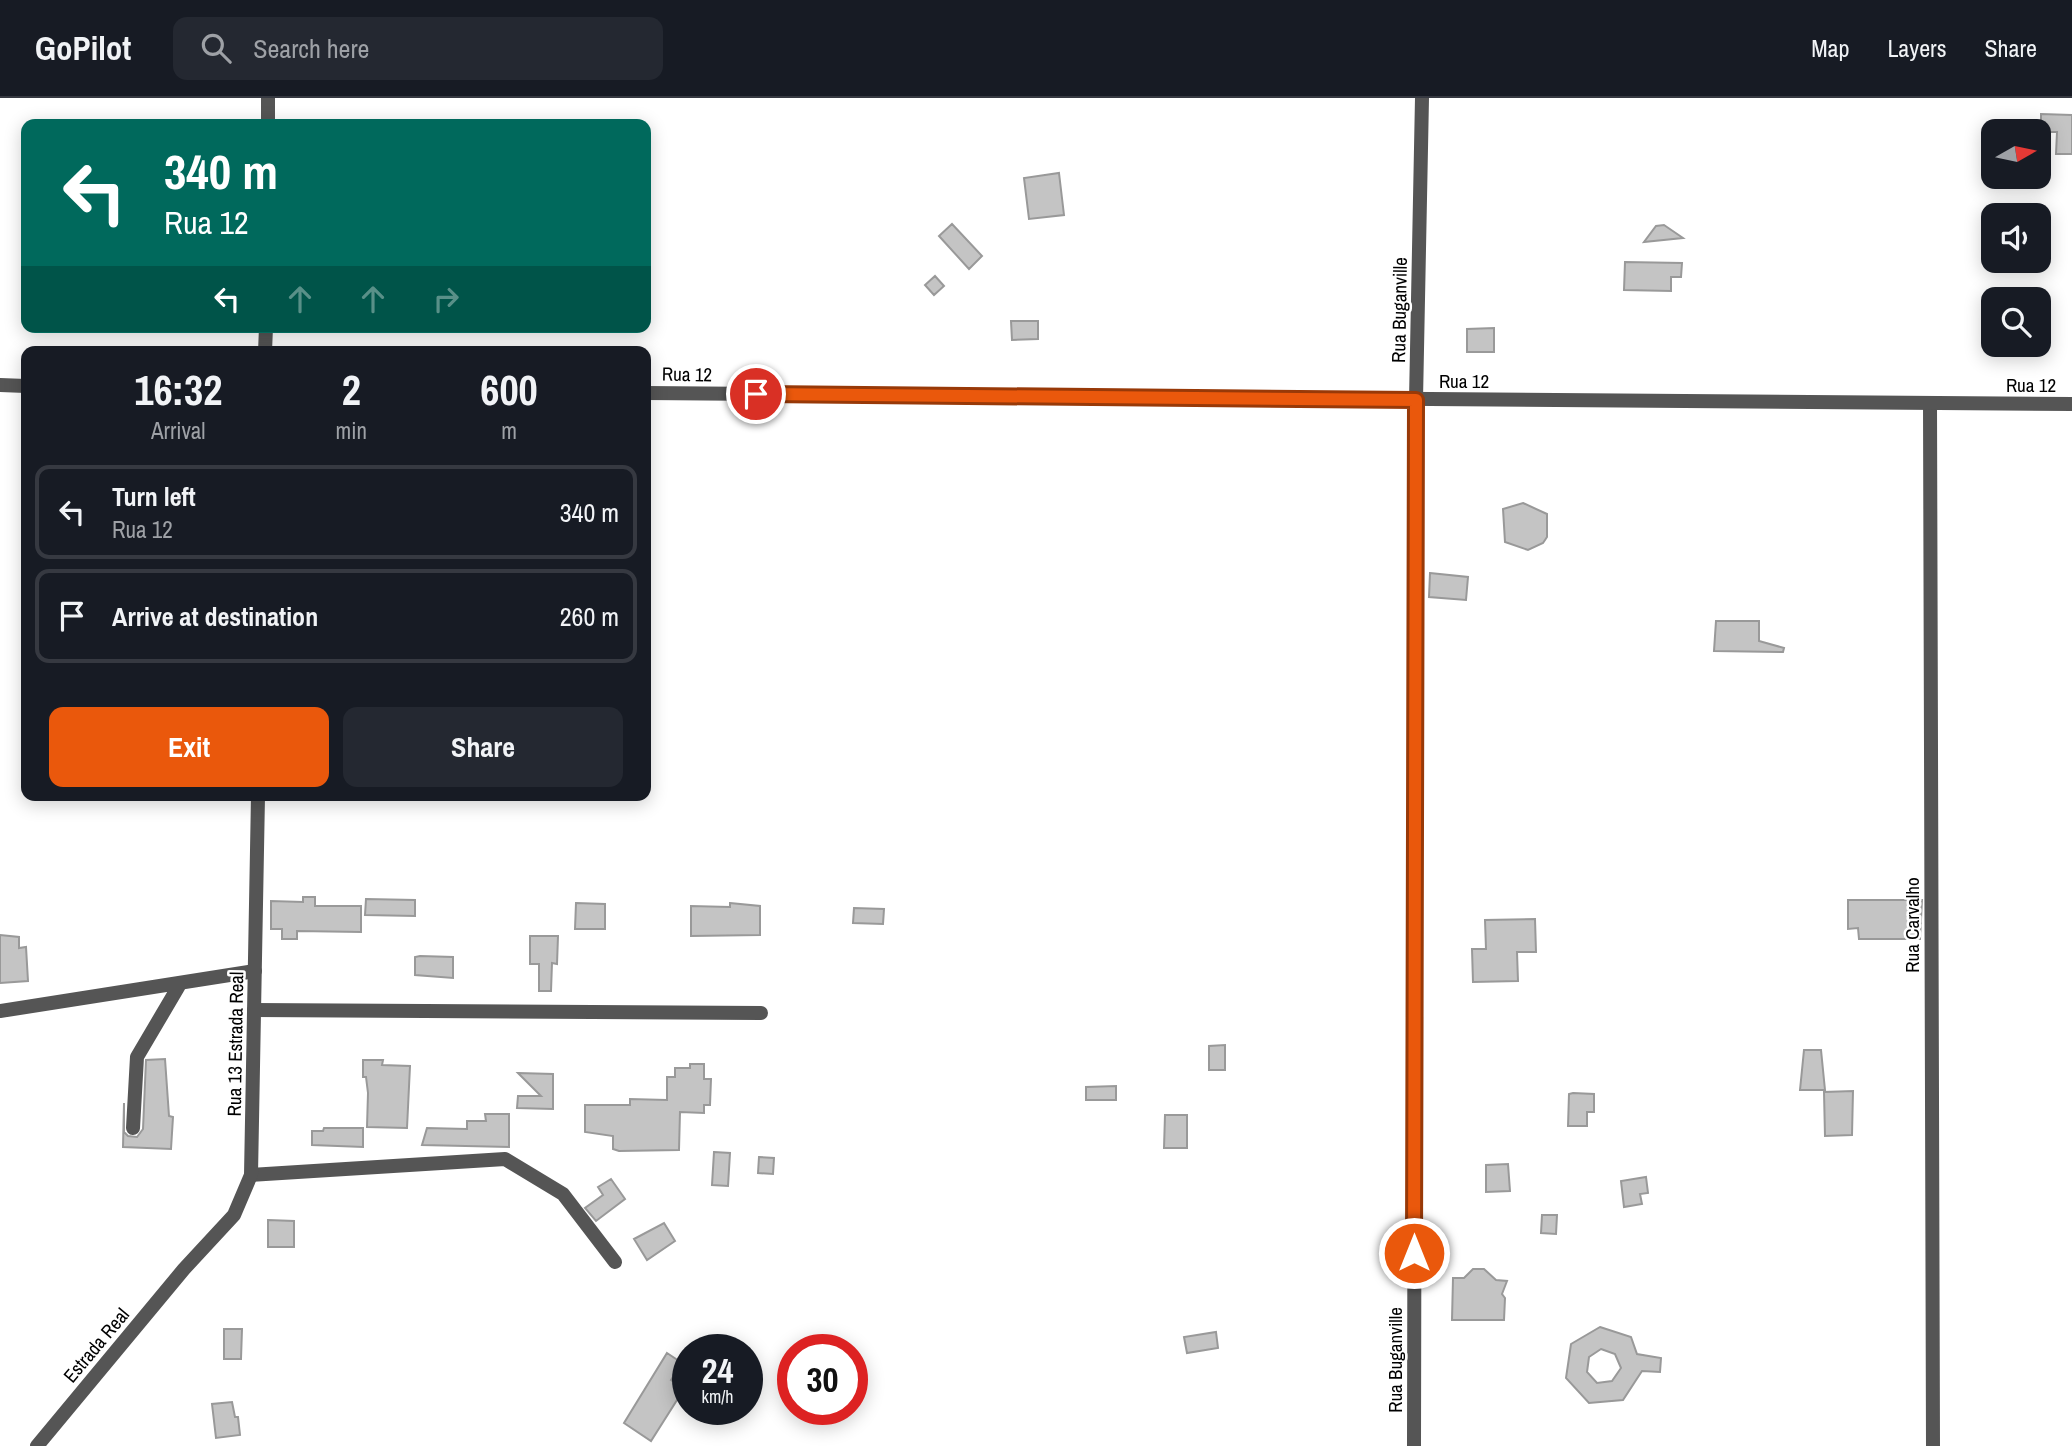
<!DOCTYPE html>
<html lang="en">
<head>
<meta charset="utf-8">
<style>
	body { margin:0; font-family:"Archivo Narrow",sans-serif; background:#242831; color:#f1f3f6; height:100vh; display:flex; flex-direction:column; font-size:26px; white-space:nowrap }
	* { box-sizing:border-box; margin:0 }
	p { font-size:23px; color:#9ea1a6 }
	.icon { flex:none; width:38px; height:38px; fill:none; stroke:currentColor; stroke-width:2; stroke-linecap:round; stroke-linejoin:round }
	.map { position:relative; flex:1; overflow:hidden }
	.drawer { position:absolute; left:21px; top:248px; width:630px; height:455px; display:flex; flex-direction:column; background:#171b24; border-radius:14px; box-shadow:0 4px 18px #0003 }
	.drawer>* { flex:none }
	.guide { position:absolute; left:21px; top:21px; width:630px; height:214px; border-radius:14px; box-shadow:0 4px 18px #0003; background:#00695c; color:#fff; overflow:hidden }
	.needle { width:46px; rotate:81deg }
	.tools { position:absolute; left:1981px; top:21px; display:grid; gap:14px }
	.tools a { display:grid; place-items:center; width:70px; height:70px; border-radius:14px; background:#171b24; box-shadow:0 4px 18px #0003; font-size:35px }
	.speed { position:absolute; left:672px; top:1236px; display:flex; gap:14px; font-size:35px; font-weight:700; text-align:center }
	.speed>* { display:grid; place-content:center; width:91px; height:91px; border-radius:50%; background:#171b24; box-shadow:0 4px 18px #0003; line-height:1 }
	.speed small { font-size:18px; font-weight:400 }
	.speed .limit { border:10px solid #d22; background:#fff; color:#111 }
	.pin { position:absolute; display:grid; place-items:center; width:60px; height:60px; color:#fff; margin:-30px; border:4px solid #fff; border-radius:50%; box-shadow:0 2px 7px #0007 }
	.me { position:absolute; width:77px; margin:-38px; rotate:0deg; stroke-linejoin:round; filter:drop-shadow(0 0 5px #0008) }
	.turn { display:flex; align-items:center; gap:24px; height:147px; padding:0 28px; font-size:32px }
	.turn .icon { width:91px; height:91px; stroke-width:2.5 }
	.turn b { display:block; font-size:49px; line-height:60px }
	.lanes { display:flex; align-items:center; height:66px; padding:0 28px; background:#0003; justify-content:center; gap:35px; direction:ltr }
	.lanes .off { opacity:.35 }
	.eta { display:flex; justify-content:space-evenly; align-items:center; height:119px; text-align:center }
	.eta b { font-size:42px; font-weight:700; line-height:49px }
	.cta { display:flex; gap:14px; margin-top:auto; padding:14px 28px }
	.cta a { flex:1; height:80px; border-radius:14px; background:#ea580c; color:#fff; font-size:28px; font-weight:700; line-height:80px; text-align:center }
	.cta a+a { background:#242831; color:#f1f3f6 }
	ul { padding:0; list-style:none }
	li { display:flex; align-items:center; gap:21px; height:94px; margin:0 14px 10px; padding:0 14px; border:4px solid #363941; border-radius:14px }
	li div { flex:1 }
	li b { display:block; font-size:26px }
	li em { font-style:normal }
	header { display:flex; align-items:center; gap:42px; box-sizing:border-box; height:98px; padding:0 35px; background:#171b24; border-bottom:2px solid #363941 }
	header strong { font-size:33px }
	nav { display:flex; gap:38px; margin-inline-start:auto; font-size:24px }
	.search { width:490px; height:63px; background:#242831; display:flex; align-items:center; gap:18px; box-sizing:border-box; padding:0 24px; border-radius:14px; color:#9ea1a6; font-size:26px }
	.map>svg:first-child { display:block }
	.building { fill:#c4c4c4; stroke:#999; stroke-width:2; fill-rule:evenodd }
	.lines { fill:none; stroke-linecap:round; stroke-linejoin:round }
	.minor { stroke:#555; stroke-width:14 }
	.tertiary { stroke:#555; stroke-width:14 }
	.route-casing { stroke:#983908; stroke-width:18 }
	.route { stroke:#ea580c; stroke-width:12 }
	.labels { text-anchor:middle; stroke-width:5; stroke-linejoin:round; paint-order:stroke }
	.street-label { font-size:19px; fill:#000; stroke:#fff }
</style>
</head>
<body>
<header>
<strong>GoPilot</strong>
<div class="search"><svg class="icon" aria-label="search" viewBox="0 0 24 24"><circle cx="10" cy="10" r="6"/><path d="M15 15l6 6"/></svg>Search here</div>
<nav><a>Map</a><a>Layers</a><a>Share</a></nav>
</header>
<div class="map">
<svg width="2072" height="1348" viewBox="0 0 2072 1348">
	<rect width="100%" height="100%" fill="#fff"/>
	<path class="building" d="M2041,16l31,1v39h-16l1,-22h-16z
		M1059,75l5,42 -35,4 -5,-41z
		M952,126l30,32 -13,13 -30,-33z
		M1664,127l19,13 -39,4 12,-16z
		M1625,164l57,1 -1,14h-10v14l-47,-1z
		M935,178l9,10 -10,9 -9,-10z
		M1011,223h27v18l-26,1z
		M1494,230v24h-27v-23z
		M1523,405l24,11v23l-4,6 -15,7 -23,-8 -2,-33z
		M1430,475l38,4 -2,23 -37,-3z
		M1716,523h43v20l25,7 -1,4 -69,-1z
		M303,799h12v9h46v26l-64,-1v8h-15v-10h-11v-28l32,1z
		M366,801l49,1v16l-50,-1z
		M1848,802h74l-2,39h-61l-1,-11 -10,1z
		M576,805l29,1v25h-30z
		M730,805l30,3v29l-69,1v-30l39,1z
		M854,810l30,1 -1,15 -30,-1z
		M1535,821l1,33h-19l1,29 -45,1 -1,-33h14l-1,-29z
		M0,837l19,2v11l7,-1 2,34 -28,2z
		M530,838h28l-1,28 -5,-1 -1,28h-12v-27h-9z
		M420,858l33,1v21l-38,-3v-18z
		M1225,947v25h-16v-24z
		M1804,952h17l4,40h-25z
		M165,961l4,57 4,1 -2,32 -48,-2 1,-44v29l4,4 9,1 6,-8 3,-69z
		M363,962h20l-1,5 28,1 -3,62 -40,-1 1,-34 -2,-16h-3z
		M690,966h14v15h7l-1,26h-6v8l-24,-1 -1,38 -60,1 -6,-2v-13l-28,-4v-27h45v-6l37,1v-23h8v-9h15z
		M518,975l35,1v35l-36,-1 1,-12h23z
		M1116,988v14h-30v-13z
		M1853,993l-1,44 -27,1 -1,-44z
		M1573,995l21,1v18h-7v14h-19l1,-32z
		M485,1016h24v33l-87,-2 5,-17 40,1v-8h19z
		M1165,1017h22v33h-23z
		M324,1030h39v19l-51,-2v-14h11z
		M714,1054l16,1 -2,33 -16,-1z
		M759,1059l15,1 -1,16 -15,-1z
		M1508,1066l2,27 -24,1v-27z
		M1646,1079l2,16 -8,1 2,10 -18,3 -3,-26z
		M611,1081l14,20 -29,22 -11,-13 18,-13 -5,-8z
		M1542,1117h15l-1,19 -15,-1z
		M268,1122l26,1v26h-26z
		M664,1125l11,18 -28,19 -13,-21z
		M1473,1171h11l12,11 11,1 -5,13 3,4 -1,22h-52l1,-42h11z
		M1600,1229l31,10 6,17 24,4 -1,14 -18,-1 -19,29 -34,3 -23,-25 5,-34zM1601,1251l14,5 6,14 -9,13 -15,2 -10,-11 2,-15z
		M224,1231h18l-1,30h-17z
		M1216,1234l2,16 -31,5 -3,-16z
		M667,1255l15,10 -11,17 13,9 -33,52 -27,-18z
		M232,1304l3,15h3l2,18 -24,3 -4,-34z"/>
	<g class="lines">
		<path class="minor" d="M0,287l26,1
			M1930,305l3,1043
			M254,912l507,3
			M0,913l255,-40
			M133,1030l4,-71 43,-73
			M251,1077l254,-16 58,35 52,68
			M1414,1348l2,-1046 6,-302"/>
		<path class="tertiary" d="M268,26v-26
			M265,254l1,-25
			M646,295l1426,11
			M37,1348l147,-177 50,-54 17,-40 7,-379"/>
	</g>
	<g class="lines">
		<defs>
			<path id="route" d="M756,296l660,6 -2,853"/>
		</defs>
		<use href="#route" class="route-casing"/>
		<use href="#route" class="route"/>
	</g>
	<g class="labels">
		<g class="street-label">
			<text transform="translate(1399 212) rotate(-89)" y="7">Rua Buganville</text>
			<text transform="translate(687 276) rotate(1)" y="7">Rua 12</text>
			<text x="1464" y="290">Rua 12</text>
			<text x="2031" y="294">Rua 12</text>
			<text transform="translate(1912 827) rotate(-90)" y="7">Rua Carvalho</text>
			<text transform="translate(235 946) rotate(-89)" y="7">Rua 13 Estrada Real</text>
			<text transform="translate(96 1247) rotate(-50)" y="7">Estrada Real</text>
			<text transform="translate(1395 1262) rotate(-90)" y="7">Rua Buganville</text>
		</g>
	</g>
</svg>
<div class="tools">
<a><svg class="needle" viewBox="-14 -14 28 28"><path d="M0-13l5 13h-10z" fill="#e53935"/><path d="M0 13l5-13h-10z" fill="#9ea1a6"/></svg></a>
<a><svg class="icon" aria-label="sound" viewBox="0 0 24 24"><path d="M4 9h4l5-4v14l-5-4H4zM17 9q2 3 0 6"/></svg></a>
<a><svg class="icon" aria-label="search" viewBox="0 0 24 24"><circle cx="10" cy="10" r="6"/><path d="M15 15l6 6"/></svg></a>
</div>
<div class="speed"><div>24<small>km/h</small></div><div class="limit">30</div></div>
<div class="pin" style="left:756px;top:296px;background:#d93025"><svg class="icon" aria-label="arrive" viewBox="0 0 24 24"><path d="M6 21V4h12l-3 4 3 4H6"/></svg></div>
<svg class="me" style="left:1414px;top:1155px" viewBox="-20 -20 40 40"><circle r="17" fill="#ea580c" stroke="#fff" stroke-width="3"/><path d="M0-11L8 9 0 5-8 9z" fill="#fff"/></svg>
<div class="guide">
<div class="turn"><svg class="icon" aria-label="left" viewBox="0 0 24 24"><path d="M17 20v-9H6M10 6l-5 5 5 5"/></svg><div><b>340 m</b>Rua 12</div></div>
<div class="lanes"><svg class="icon" aria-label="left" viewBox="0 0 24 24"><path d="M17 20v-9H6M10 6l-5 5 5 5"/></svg><svg class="icon off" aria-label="ahead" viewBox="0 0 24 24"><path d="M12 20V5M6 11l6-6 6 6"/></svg><svg class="icon off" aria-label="ahead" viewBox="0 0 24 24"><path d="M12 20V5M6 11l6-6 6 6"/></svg><svg class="icon off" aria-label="right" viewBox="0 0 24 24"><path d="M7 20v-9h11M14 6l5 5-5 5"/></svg></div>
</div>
<section class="drawer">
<div class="eta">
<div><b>16:32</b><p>Arrival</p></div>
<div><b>2</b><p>min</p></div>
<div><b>600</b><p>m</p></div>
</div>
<ul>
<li><svg class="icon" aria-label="left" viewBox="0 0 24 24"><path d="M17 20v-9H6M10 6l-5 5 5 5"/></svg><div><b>Turn left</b><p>Rua 12</p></div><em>340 m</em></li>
<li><svg class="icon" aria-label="arrive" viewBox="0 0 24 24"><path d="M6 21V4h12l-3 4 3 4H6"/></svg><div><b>Arrive at destination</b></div><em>260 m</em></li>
</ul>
<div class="cta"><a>Exit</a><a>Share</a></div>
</section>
</div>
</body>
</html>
